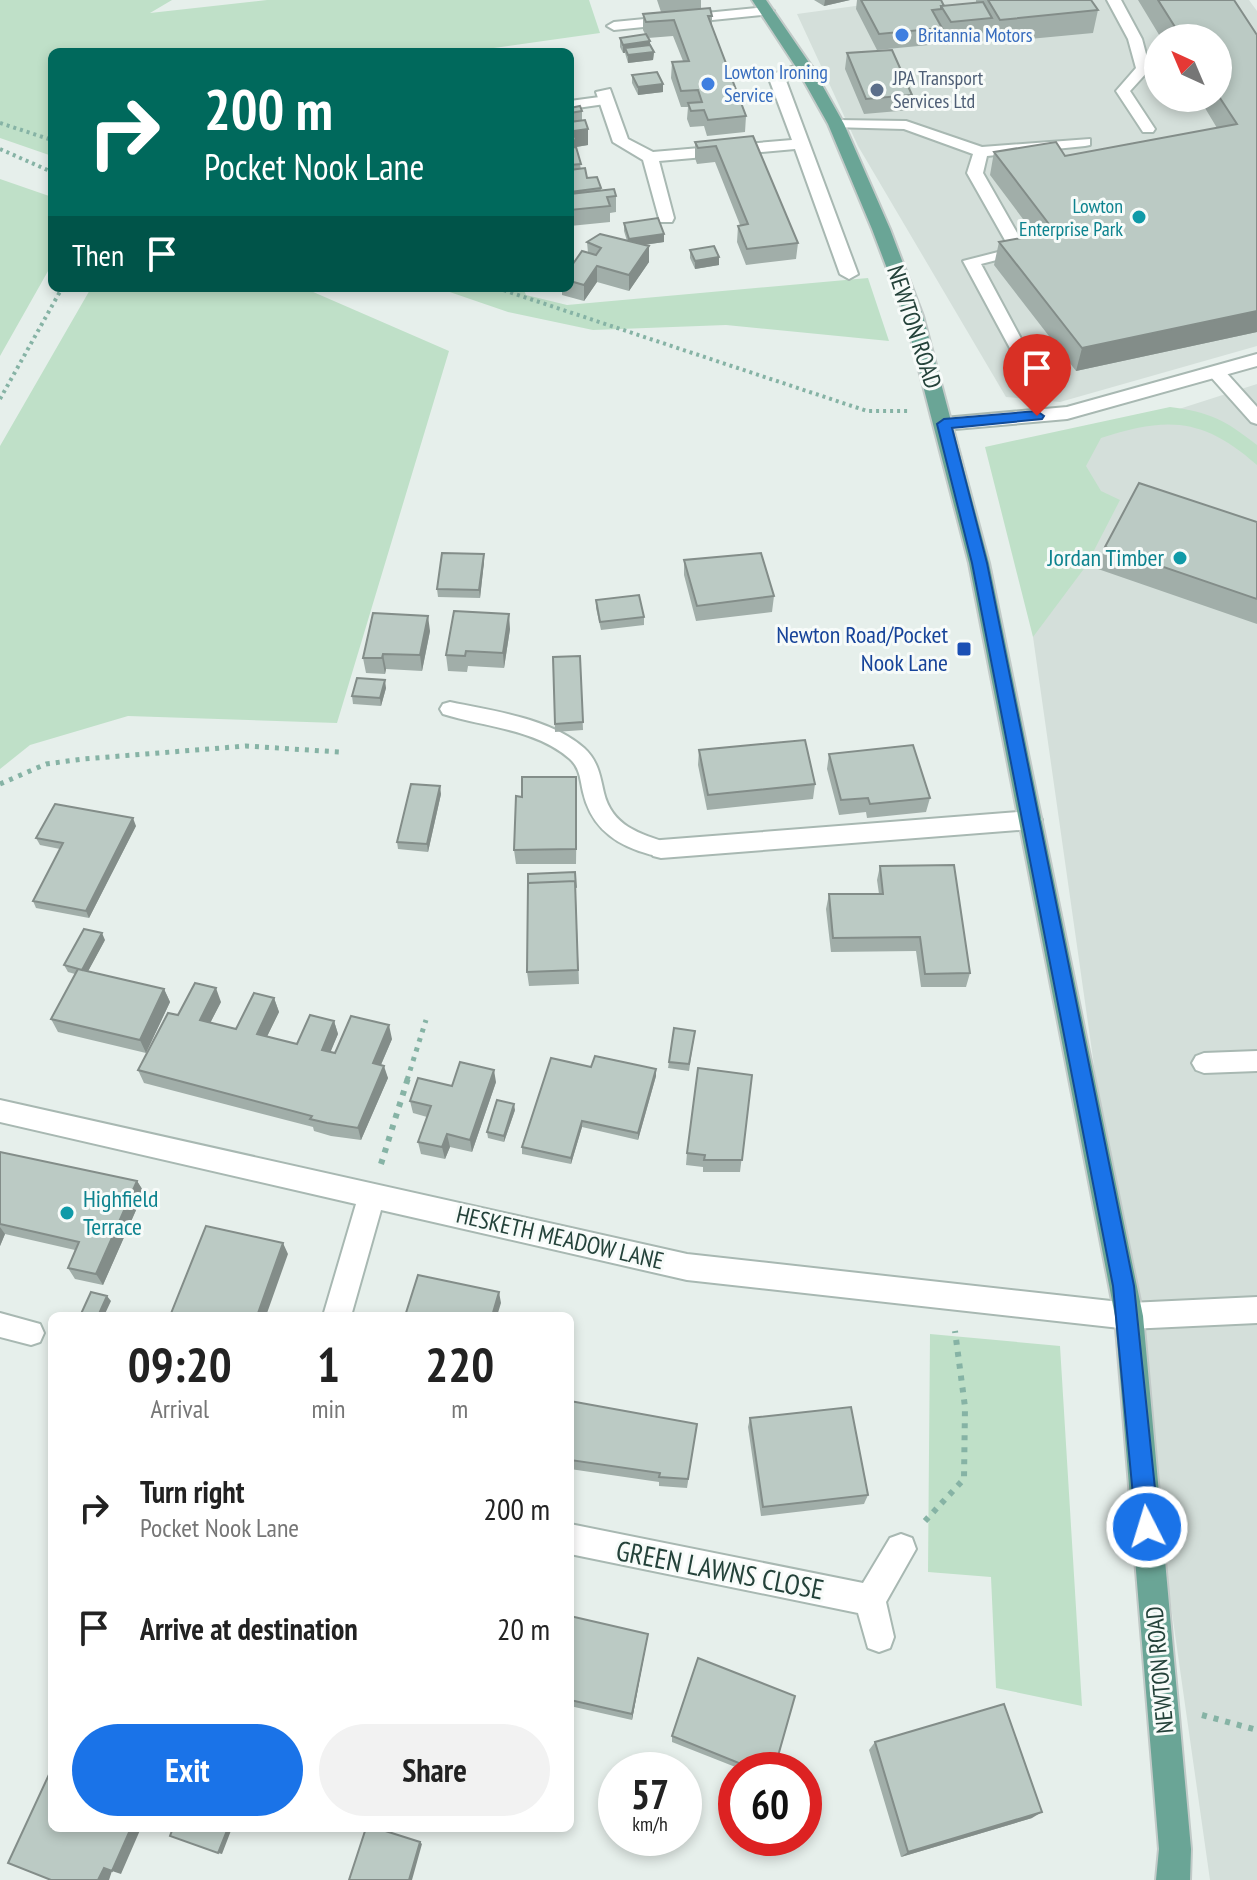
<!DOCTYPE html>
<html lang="en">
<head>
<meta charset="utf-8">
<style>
	body { margin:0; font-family:"PT Sans Narrow",sans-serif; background:#f2f2f2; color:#222; height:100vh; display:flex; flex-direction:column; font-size:30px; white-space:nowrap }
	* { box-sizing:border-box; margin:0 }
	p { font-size:26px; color:#767676 }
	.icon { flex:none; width:44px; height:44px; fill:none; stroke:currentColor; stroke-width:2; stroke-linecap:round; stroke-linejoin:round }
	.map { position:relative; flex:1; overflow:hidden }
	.drawer { position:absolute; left:48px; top:1312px; width:526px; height:520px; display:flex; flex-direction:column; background:#fff; border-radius:12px; box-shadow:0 4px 12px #0003 }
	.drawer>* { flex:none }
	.hud { position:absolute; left:48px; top:48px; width:526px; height:244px; border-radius:12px; box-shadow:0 4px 12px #0003; background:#00695c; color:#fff; overflow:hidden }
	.needle { width:52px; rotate:316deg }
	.tools { position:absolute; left:1144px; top:24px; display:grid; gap:16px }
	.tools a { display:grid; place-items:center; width:88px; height:88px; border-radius:50%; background:#fff; box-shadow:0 4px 12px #0003; font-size:40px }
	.speed { position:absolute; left:598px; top:1752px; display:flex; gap:16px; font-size:40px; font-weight:700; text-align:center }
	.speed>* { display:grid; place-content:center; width:104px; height:104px; border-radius:50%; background:#fff; box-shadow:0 4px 12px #0003; line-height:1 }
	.speed small { font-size:20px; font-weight:400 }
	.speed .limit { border:12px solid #d22; background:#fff; color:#111 }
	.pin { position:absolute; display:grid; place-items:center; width:68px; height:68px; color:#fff; margin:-82px -34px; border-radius:50% 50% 50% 0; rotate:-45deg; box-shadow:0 0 8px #0007 }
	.pin .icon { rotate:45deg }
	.me { position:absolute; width:88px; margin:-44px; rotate:355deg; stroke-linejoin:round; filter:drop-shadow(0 0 6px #0008) }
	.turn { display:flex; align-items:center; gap:28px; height:168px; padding:0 24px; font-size:36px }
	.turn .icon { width:104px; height:104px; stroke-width:2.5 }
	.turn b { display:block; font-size:56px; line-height:68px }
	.then { display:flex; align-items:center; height:76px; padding:0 24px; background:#0003; gap:16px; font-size:30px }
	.eta { display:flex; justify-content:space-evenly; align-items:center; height:136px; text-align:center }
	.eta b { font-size:48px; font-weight:800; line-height:56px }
	.primary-button { display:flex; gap:16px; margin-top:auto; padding:16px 24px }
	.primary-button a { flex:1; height:92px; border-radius:48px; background:#1a73e8; color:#fff; font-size:32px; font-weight:800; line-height:92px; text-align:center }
	.primary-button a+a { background:#f2f2f2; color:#222 }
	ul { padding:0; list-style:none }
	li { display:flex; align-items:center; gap:24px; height:120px; padding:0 24px }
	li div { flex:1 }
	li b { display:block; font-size:30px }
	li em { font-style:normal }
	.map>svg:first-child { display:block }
	.built { fill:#d4dfda; fill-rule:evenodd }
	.green { fill:#bfe0c8 }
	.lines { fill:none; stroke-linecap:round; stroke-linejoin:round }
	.service-casing { stroke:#a8b8b2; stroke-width:4 }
	.minor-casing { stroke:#a8b8b2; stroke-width:4 }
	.primary-casing { stroke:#c2cac8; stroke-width:4 }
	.path-far2 { stroke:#86b3a5; stroke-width:4; stroke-dasharray:3 4; stroke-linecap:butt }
	.path-far1 { stroke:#86b3a5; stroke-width:5; stroke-dasharray:4 6; stroke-linecap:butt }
	.path { stroke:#86b3a5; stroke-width:6; stroke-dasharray:5 7; stroke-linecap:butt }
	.service { fill:#fff; fill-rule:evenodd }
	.minor { fill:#fff; fill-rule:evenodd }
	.primary { fill:#6aa596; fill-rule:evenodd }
	.wall { fill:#a1aea9 }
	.shaded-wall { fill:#838d89 }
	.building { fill:#bbcac4; stroke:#838d89; stroke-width:2 }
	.route { fill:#1a73e8; stroke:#114b97; stroke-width:2 }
	.shop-dot { fill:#3f7fe0; stroke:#f7fbf9; stroke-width:3 }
	.service-dot { fill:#5c6f8a; stroke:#f7fbf9; stroke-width:3 }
	.culture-dot { fill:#0f9aa8; stroke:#f7fbf9; stroke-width:3 }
	.transit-dot { fill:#1a4fb4; stroke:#f7fbf9; stroke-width:3 }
	.labels { text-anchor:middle; stroke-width:6; stroke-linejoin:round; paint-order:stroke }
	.far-shop-label { font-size:20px; fill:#366cbe; stroke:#f7fbf9; text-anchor:start }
	.far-service-label { font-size:20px; fill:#4e5e75; stroke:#f7fbf9; text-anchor:start }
	.far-culture-label { font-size:20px; fill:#0d838f; stroke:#f7fbf9; text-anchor:end }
	.street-label { font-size:24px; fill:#24423a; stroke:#f7fbf9 }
	.culture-label { font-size:24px; fill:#0d838f; stroke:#f7fbf9; text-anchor:end }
	.transit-label { font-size:24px; fill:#164399; stroke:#f7fbf9; text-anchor:end }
	.near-street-label { font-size:28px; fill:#24423a; stroke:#f7fbf9 }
</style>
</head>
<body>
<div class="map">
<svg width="1257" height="1880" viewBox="0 0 1257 1880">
	<rect width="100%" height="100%" fill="#e6efeb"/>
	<path class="built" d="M899,0h350l8,11v335l-197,56 -54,-5 -148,-251 -61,-132zM1158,38h60v60h-60z
		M1257,384v1496h-47l-177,-1243 43,-195z"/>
	<path class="green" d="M0,0h172l-22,13 117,-13h322l11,33 -135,19h-413v104l-52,-18z
		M0,179l52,18v67l-52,92z
		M868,278l21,63 -163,-16 -133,5 -85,-18 -70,-24h85l3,7 41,10z
		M91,288h213l145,63 -112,372 -209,-7 -98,29 -30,24v-323z
		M1170,407c40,5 55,13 87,38v20c-53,-47 -89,-49 -156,-27l-15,28 15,25 19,9 -34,66 -53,71 -48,-190z
		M930,1334l130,12 22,360 -86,-18 -5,-111 -63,-5z"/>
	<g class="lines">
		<defs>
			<path id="service" d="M1107,0h14l21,39 8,30 -20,22 25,38 -2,3h-10l-27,-41 20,-23 -8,-29z
				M767,7l7,4 -2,3 -158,16 -7,-4 7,-4z
				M607,96l5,1v6l-42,6v-8z
				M836,120l70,1 76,26 108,-8v6l-5,1 -98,10 -4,17 45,79 -47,12 60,112 -2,4h-12l-2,-4 -62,-115 47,-12 -43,-76 6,-19 -69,-25 -73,-2v-6z
				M1216,367l6,1 35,39v17l-6,-2 -41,-46v-8z
				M450,702c43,9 100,16 134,46 14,13 16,27 20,45 8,33 36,41 64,50l4,6 -4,6c-10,3 -19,-1 -29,-4 -29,-10 -49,-28 -56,-59 -3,-13 -3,-24 -13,-33 -34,-30 -86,-32 -127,-45l-3,-5 3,-5z
				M1257,1051v20l-53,2 -8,-3 -4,-7 4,-7 8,-3z
				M0,1313l40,11 4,9 -4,9 -9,3 -31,-8z"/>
			<path id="minor" d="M799,64l13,3 -27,11 73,196 -9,5 -9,-5 -45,-125 -136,12 15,57 -2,4h-12l-17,-62 -30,-18 -17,-50 14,-3 18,50 25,13 139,-12 -24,-64z
				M1257,354v12l-190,53 -123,11 -9,-6 9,-6 123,-11z
				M1031,811l8,3 3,6 -3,6 -8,3 -370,29 -8,-2 -4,-7 4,-7 8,-2z
				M0,1100l687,154 442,49 128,-6v26l-128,6 -442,-49 -306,-70 -30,106h-28l33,-112 -356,-82z
				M570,1524l293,59 27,-45 11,-4 11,4 4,11 -30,53 8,35 -4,11 -11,4 -11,-4 -10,-35 -288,-59z"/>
			<path id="primary" d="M752,0h14l46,67 32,57 46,105 33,87 66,247 154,753 48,533 -1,31h-34l3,-31 -44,-533 -146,-753 -64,-247 -33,-87 -44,-105 -32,-57z"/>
		</defs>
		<use href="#service" class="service-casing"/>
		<use href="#minor" class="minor-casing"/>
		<use href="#primary" class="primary-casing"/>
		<path class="path-far2" d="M0,123l52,17
			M0,149l52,23
			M497,288l370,123h41
			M0,399l62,-111"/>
		<path class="path-far1" d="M0,784l46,-20 37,-5 163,-13 93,6
			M407,1080l19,-60"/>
		<path class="path" d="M381,1164l27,-86
			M925,1521l39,-42 1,-72 -10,-76
			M1202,1715l55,15"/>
		<use href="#service" class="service"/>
		<use href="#minor" class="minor"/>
		<use href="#primary" class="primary"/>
	</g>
	<path class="wall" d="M657,0h44v9l11,7v10l34,90 -1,16 -38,4 -3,-10 -14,1 -3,-8 1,-12h-7l-10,-29 1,-16 11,-1 -10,-25 -25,2 6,14 -1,8 -25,3 -3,-10h-2l-3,-6v-9l25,-4 -2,-4v-16l18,-2z
		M814,0h36l-26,6z
		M857,0h84l3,6 32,-3v-3h115l7,10 -5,23 -97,9 -6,-9 -2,8 -41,4 -6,-11 -2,10 -62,6 -21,-41z
		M1138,0h96l23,35v297l-181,39 -82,-106 5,-23 36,-7 -45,-60 4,-23 71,4 152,-28 -18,-30h19v-60h-57z
		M847,53l65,42 -2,15 -46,4 -19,-45z
		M632,75l31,9v8l-25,3 -6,-12z
		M570,108l12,3v9l6,9v16l-12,2 5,22 6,9 14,10v2l15,6v16l-6,1v9l-40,4z
		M753,136l45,107 -2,16 -50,6 -9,-23 1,-16 2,-1 -25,-63 -18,2 -2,-6v-16z
		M624,223l40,19 -20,3 5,1v16l-20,29 -32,-9 -13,19 -22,-6v-7h8v-20l18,-15 -1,-11 40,-1 -3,-10z
		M690,250l29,15 -24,4 -5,-11z
		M1257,522v102l-159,-55 7,-22z
		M484,554v8l-4,36 -42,-1 -1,-8z
		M684,560l90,36 -2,16 -76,9 -12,-46z
		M596,600l48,17v8l-43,5 -5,-22z
		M510,629l-6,39 -36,-2 -1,6 -19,-1 -2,-16z
		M430,631l-8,40 -36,-2 -1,5 -19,-1 -3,-15z
		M580,656l3,74 -28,2 -2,-75z
		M386,688l-5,18 -28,-2 -1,-8z
		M699,750l116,34 -2,15 -106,11 -9,-45z
		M829,754l101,44 -4,14 -59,6 -1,-6 -27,3 -12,-46z
		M577,791l-1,73h-60l-2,-14 8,-53z
		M441,794l-13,58 -30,-3 -1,-7z
		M136,826l-47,92 -53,-10 -3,-7 27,-52 -20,-4 -4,-7z
		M880,866l90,107 -4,14h-45l-5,-36 -85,1 -5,-43 3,-15h50l-2,-14z
		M575,872l4,112 -50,2 -2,-14z
		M105,940l-17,31 76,18 6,13 -24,51 -88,-21 -7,-13 24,-45 -7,-2 -4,-7z
		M274,998l5,14 -12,24 30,8 37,-23 4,13 -8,18 5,1 57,-14 -11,26 7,13 -27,62 -30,-4 -17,-5 -1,-4 -169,-44 -6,-13 40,-55 43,-13 -11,21 26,6z
		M694,1038l-5,33 -21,-3 1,-6z
		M591,1067l65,9 -18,64 -56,-13 -11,37 -49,-10v-7z
		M752,1075l-12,97h-37v-5l-17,-2 1,-12z
		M496,1082l-24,70 -22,-5 -5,12 -24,-5 -3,-12 9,-25 -14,-4 -3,-12 42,-15z
		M515,1110l-11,32 -16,-4 -1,-6z
		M0,1152l137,29 7,11 -41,93 -28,-6 -7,-11 7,-18 -70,-16 -5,12z
		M570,1401l127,23 -10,64 -28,-2v-4l-89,-13z
		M750,1418l118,77 -4,9 -103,12 -13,-89z
		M570,1616l78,18 -16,86 -62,-14z
		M672,1736l102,34h-31l-71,-28z
		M875,1742l157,76 -131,39 -32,-107z"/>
	<path class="shaded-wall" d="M825,0h25l-26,6z
		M650,41v8l-25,-1v5h-2v-8z
		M654,52l-1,8 -25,3v-8z
		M663,84v8l-25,3v-8z
		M588,129v16l-12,2 -6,10v-16l3,-10z
		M664,234v8l-35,5v-8z
		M649,246v16l-20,29v-16z
		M719,257v8l-24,4v-8z
		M597,266v16l-13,19v-16z
		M1257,311v21l-181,39 6,-23z
		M484,554v8l-4,36 -1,-8z
		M509,614l1,15 -6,39 -1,-15z
		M428,616l2,15 -8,40 -2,-16z
		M383,654l3,15 -1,5 -3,-16z
		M385,680l1,8 -5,18 -1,-8z
		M440,786l1,8 -13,58 -1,-8z
		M133,818l3,8 -47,92 -3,-7z
		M102,933l3,7 -20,37 -3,-7z
		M216,988l5,14 -16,31 -5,-13z
		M164,989l6,13 -24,51 -6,-13z
		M274,998l5,14 -17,35 -5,-13z
		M334,1021l4,13 -12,29 -4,-13z
		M389,1025l3,14 -16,37 -3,-13z
		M384,1066l4,12 -27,62 -3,-12z
		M656,1069v7l-18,64v-7z
		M494,1070l2,12 -24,70 -2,-12z
		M514,1104l1,6 -11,32v-6z
		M582,1121v6l-11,37v-6z
		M447,1134l3,13 -5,12 -3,-12z
		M137,1181l7,11 -41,93 -7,-11z
		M0,1227l5,7 -5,12z
		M283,1243l5,11 -22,62h-9z
		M499,1292l2,11 -4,13h-5z
		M107,1296l4,5 -7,15h-6z
		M648,1634l-1,6 -15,80v-6z
		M1042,1812l-10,6 -131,39 7,-5z
		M131,1828h10l-20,46 -9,-3 -3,9h-11l6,-12z
		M228,1828h4l-10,26 -4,-1z
		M420,1842l2,2 -10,36h-3z"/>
	<path class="building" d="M861,0h80l3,6h-3v3l-9,1 10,18 -63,6z
		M988,0h103l7,10 -98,10z
		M1158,0h76l23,35v276l-175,37 -83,-106 56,-10 -61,-80 62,-10 9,14 172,-32 -19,-29v-57h-36z
		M983,2l9,16 -41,4 -10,-16z
		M710,8l2,8h-4l38,100 -38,4 -4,-10 -13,1 -3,-8 14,-1 -4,-12 -17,1 -9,-29 17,-1 -15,-41 -28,2 -3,-8z
		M646,34l4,7 -27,4 -3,-7z
		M650,45l4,7 -26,3 -3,-7z
		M892,50l20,45 -46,4 -19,-46z
		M657,72l6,12 -25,3 -6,-12z
		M580,106l2,5 -12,2v-5z
		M585,120l3,9 -15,2 3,9 -6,1v-19z
		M753,136l45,107 -51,6 -9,-23 10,-2 -32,-78 -18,2 -3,-6z
		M576,147l5,17 -11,1v-17z
		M585,168l2,10 10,-1 4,11 -31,4v-22z
		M614,189l2,7 -9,1 3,9 -40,4v-16z
		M658,218l6,16 -35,5 -5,-16z
		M600,234l49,12 -20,29 -32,-9 -13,19 -14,-4v-13l12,-17 14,4 5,-7 -14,-6z
		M714,246l5,11 -24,4 -5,-11z
		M1139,483l118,39v77l-152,-52z
		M442,553l42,1 -5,36 -42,-1z
		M761,553l13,43 -77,10 -13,-46z
		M639,595l5,22 -44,5 -4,-22z
		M454,611l55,3 -6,39 -37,-2 -1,5 -19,-1z
		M373,613l55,3 -8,39 -37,-1 -1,4h-19z
		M580,656l3,66 -28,2 -2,-67z
		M357,678l28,2 -5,18 -28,-2z
		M805,740l10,44 -107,11 -9,-45z
		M913,745l17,53 -60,6 -2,-6 -27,2 -12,-46z
		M522,777h54v72l-62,1 2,-54 6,1z
		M411,784l29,2 -13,58 -30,-2z
		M55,804l78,14 -47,93 -53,-10 30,-58 -27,-5z
		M954,865l16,108 -45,1 -5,-37 -87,1 -4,-44h54l-3,-28z
		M575,872l1,16 -1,-7 -47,2v-9z
		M575,881l3,89 -51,2 1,-89z
		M84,929l18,4 -20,37 -18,-5z
		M78,969l86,20 -24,51 -89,-21z
		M195,983l21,5 -16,32 36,9 18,-36 20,5 -17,36 40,10 13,-29 24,6 -12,29 13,3 16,-37 38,9 -16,38 11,3 -26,62 -31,-5 -17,-4 2,-3 -174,-46 30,-57 10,2z
		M674,1028l21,3 -6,33 -20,-2z
		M595,1056l61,13 -18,64 -56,-12 -11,37 -49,-11 29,-89 40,9z
		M460,1062l34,8 -24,70 -23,-6 -5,13 -24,-5 13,-36 -21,-5 8,-23 34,8z
		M698,1068l54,7 -10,85h-38l1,-5 -18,-2z
		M497,1100l17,4 -10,32 -17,-4z
		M0,1152l137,29 -41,93 -28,-6 11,-26 -79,-18z
		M206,1226l77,17 -26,73h-87z
		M418,1275l81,17 -7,24h-87z
		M91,1292l16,4 -9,20h-18z
		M570,1401l127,23 -9,55 -29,-2 1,-4 -90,-13z
		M851,1407l17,88 -105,12 -13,-89z
		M570,1616l78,18 -16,80 -62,-14z
		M698,1658l97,38 -21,74h-18l-84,-34z
		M1004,1704l38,108 -134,40 -33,-110z
		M52,1768v60h79l-19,43 -8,-3 -6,12h-47l-43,-17z
		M173,1828h55l-10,25 -48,-17z
		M366,1828h10l44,14 -11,38h-60z"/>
	<path class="route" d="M1037,411l7,5 -2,3 -90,9 35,135 147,723 25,241 -4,8 -8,4 -8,-4 -3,-8 -23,-241 -141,-723 -35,-139 7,-5z"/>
	<g class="shop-dot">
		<circle cx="902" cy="35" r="8"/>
		<circle cx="708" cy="84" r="8"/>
	</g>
	<circle class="service-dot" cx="877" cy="90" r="8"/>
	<g class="culture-dot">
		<circle cx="1139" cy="217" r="8"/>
		<circle cx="1180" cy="558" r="8"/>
		<circle cx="67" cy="1213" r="8"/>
	</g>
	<rect class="transit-dot" x="956" y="641" width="16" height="16" rx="4"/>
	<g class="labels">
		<g class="far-shop-label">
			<text x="918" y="42">Britannia Motors</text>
			<text x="724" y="79">Lowton Ironing<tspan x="724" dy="23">Service</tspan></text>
		</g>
		<g class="far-service-label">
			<text x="893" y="85">JPA Transport<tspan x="893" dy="23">Services Ltd</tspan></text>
		</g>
		<g class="far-culture-label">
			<text x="1123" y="213">Lowton<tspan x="1123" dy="23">Enterprise Park</tspan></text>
		</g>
		<g class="street-label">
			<text transform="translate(914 327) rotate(72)" y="8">NEWTON ROAD</text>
			<text transform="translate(560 1238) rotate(13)" y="8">HESKETH MEADOW LANE</text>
			<text transform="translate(1160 1670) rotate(-95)" y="8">NEWTON ROAD</text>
		</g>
		<g class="culture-label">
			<text x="1164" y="566">Jordan Timber</text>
			<text x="83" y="1207" text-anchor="start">Highfield<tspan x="83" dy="28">Terrace</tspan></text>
		</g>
		<g class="transit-label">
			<text x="948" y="643">Newton Road/Pocket<tspan x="948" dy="28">Nook Lane</tspan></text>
		</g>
		<g class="near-street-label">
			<text transform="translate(720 1570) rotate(11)" y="10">GREEN LAWNS CLOSE</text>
		</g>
	</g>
</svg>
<div class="tools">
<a><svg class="needle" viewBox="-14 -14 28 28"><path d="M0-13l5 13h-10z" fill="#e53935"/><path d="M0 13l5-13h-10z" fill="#767676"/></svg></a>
</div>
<div class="speed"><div>57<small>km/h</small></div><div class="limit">60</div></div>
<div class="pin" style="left:1037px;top:416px;background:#d93025"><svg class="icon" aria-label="arrive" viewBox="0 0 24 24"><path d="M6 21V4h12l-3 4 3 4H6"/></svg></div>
<svg class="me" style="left:1147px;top:1527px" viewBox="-20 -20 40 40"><circle r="17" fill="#1a73e8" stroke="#fff" stroke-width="3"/><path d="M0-11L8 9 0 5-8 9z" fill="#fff"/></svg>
<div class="hud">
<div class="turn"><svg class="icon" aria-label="right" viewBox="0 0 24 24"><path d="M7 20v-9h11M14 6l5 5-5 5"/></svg><div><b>200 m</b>Pocket Nook Lane</div></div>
<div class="then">Then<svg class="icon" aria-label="arrive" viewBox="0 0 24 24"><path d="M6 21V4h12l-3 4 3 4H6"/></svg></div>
</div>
<section class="drawer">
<div class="eta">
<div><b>09:20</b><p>Arrival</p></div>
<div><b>1</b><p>min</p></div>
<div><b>220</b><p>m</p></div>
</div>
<ul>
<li><svg class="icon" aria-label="right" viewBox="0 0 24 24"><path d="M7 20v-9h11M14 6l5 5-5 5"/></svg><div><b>Turn right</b><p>Pocket Nook Lane</p></div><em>200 m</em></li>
<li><svg class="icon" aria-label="arrive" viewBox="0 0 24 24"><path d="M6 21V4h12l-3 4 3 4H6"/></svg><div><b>Arrive at destination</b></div><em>20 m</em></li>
</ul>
<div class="primary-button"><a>Exit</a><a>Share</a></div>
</section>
</div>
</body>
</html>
